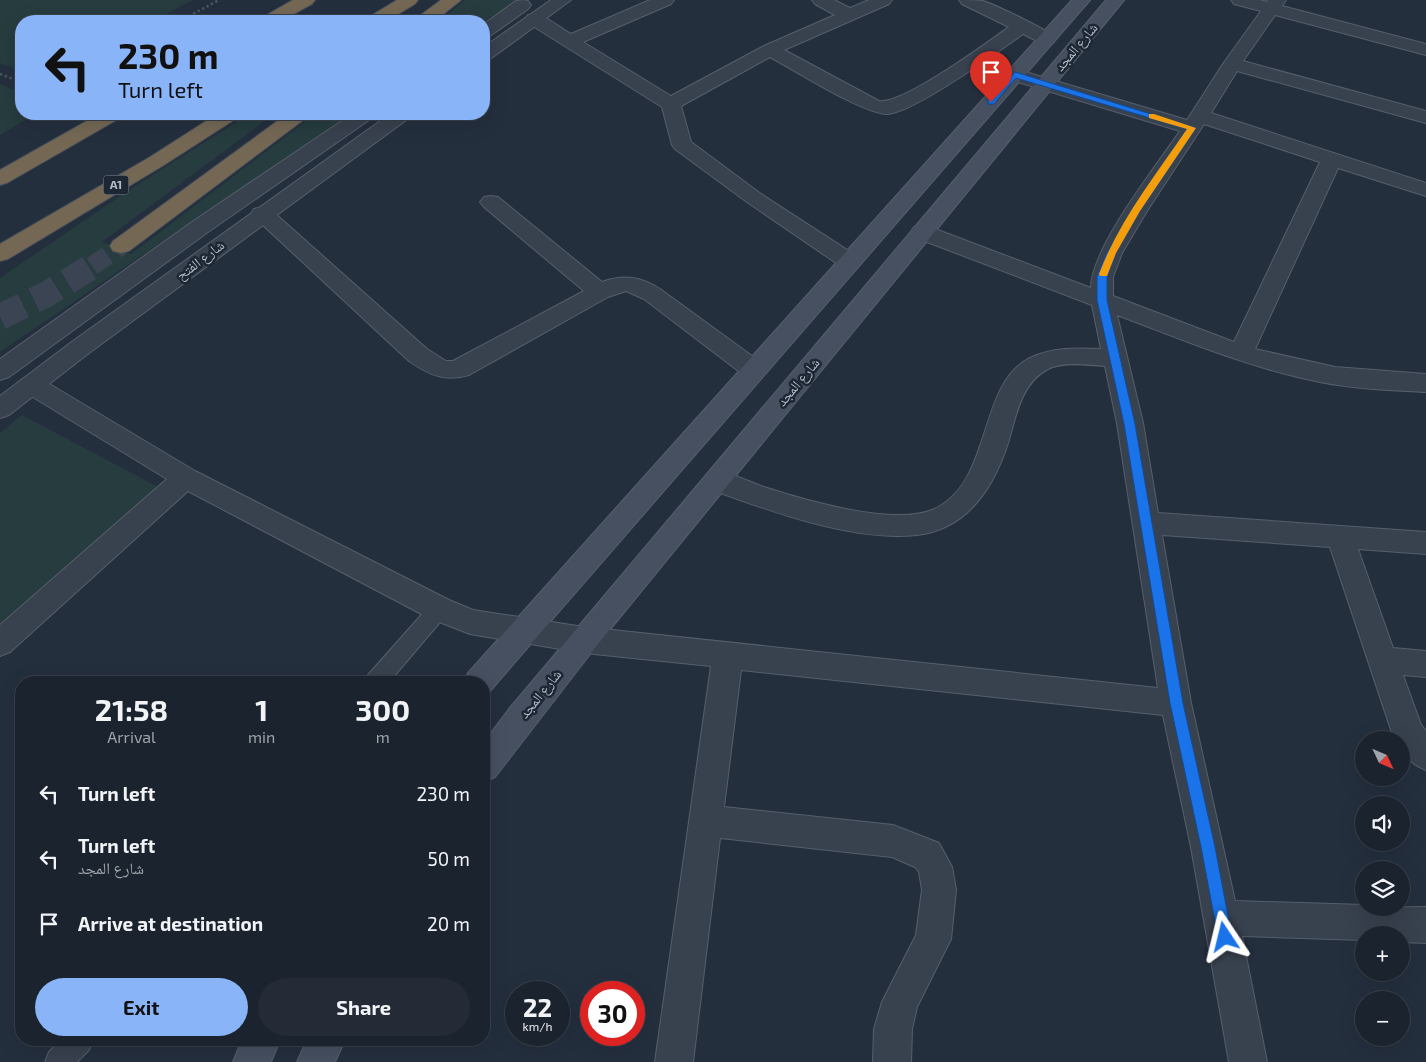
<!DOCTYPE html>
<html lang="en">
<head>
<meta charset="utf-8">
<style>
	body { margin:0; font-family:"Exo 2","Noto Naskh Arabic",sans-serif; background:#242b36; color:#f1f3f6; height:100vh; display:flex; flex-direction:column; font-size:19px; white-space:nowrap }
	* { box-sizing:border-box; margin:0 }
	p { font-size:16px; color:#a0a4aa }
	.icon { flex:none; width:28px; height:28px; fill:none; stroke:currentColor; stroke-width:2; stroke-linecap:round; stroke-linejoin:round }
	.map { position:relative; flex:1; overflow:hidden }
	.drawer { position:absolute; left:15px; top:676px; width:475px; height:370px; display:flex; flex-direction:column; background:#1b232e; border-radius:20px; box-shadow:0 5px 20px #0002,0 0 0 1px #39404a }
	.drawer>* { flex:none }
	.banner { position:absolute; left:15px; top:15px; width:475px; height:105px; border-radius:20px; box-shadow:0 5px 20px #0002,0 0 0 1px #39404a; background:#8ab4f8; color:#111; overflow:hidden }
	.needle { width:32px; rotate:134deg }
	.fabs { position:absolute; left:1355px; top:731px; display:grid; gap:10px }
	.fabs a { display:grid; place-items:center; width:55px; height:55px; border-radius:50%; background:#1b232e; box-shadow:0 5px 20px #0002,0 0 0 1px #39404a; font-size:25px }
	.speed { position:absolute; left:505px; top:981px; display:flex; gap:10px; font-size:25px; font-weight:700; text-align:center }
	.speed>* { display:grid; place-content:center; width:65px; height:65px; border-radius:50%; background:#1b232e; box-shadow:0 5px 20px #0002,0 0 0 1px #39404a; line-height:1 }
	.speed small { font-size:12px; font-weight:400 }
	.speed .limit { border:8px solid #d22; background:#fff; color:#111 }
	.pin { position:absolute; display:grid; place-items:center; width:42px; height:42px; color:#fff; margin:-51px -21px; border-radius:50% 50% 50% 0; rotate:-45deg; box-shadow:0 0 5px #0007 }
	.pin .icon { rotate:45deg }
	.me { position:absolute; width:55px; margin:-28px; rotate:350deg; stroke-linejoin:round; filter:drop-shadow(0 0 4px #0008) }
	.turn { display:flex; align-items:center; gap:18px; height:105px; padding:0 20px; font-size:22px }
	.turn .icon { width:65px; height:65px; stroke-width:2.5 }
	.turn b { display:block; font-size:35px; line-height:42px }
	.eta { display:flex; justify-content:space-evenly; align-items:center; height:85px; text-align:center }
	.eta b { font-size:30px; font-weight:700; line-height:35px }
	.action { display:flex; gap:10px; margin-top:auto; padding:10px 20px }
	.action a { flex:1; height:58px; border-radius:30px; background:#8ab4f8; color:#111; font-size:20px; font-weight:700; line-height:58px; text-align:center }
	.action a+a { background:#242b36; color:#f1f3f6 }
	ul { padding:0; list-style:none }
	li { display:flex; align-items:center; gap:15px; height:65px; padding:0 20px }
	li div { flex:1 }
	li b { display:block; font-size:19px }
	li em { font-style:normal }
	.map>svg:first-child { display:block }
	.green { fill:#263c3f }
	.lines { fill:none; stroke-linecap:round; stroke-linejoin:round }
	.motorway-tunnel-far1 { stroke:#3a4453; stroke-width:19; stroke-dasharray:19 10; stroke-linecap:butt }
	.motorway-tunnel { stroke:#3a4453; stroke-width:26; stroke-dasharray:26 12; stroke-linecap:butt }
	.service-casing { stroke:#565f6c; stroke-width:2 }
	.minor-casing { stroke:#565f6c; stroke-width:2 }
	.tertiary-casing { stroke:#565f6c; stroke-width:2 }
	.secondary-casing { stroke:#565f6c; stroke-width:2 }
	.motorway-casing { stroke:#434c59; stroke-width:2 }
	.path { stroke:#44595c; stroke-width:2.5; stroke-dasharray:2.5 2.5; stroke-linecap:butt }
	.service { fill:#38414e; fill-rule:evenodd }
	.minor { fill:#38414e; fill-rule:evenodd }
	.tertiary { fill:#38414e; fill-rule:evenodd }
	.secondary { fill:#465061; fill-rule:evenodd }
	.motorway { fill:#746855; fill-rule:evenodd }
	.route { fill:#1a73e8; stroke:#114b97 }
	.slow { fill:#f59e0b }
	.labels { text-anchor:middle; stroke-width:5; stroke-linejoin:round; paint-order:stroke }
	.shield { fill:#1d2633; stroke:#878f9c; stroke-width:1 }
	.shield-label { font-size:12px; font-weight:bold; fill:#b4bcc9 }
	.street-label { font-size:14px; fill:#b4bcc9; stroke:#1d2633 }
</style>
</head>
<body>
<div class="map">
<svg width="1426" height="1062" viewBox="0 0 1426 1062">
	<rect width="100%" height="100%" fill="#242f3e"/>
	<path class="green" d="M0,0h193l-39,21h-133v50l-21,-8z
		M465,0h51l-32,22 -45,-1z
		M0,84l21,9v21h15l-36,21z
		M249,114h25l-172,128 29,12 184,-140h35l-350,238v-74l129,-88z
		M22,415l138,73 -160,136v-191z"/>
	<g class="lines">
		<path class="motorway-tunnel-far1" d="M92,266l29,-20"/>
		<path class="motorway-tunnel" d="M0,317l47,-23 47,-29"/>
		<defs>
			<path id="service" d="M439,600l7,3 4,6 -4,6 -57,67h-24l3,-7 64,-72z
				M61,1040h32l-4,10 -12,12h-32l4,-10z"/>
			<path id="minor" d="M650,0h24l-3,4 -88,38 88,54 93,-50 71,-31 -20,-11 -3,-4h22l16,8 19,-8h23l-3,4 -105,46 95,51c23,4 108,-58 130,-74l-47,-23 -3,-4c8,0 17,0 24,1 12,4 68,30 73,38l-3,4 -6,1 -6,-1 -18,-9c-24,17 -112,81 -137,80 -26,-2 -90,-43 -116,-57l-89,49 10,36 70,52 97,63 3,5 -3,5 -8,2 -8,-2 -95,-65 -72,-53 -3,-4 -10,-38 -134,-84 -3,-4 3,-4c15,-3 30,12 43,19z
				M1231,0h29l7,2 1,-2h18l-4,6 144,38v11l-151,-40 -32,46 183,50v12l-189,-52 -26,42 215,70v13l-88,-28 -83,181 80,18 91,7v18c-36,-2 -71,-3 -106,-10 -71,-14 -136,-42 -203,-67l26,108 15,90 268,19v22l-68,-5 35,99 33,3v26l-23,-2 18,50 5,6v39c-13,-5 -25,-15 -25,-30h-5l-4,-7 -62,-186 -168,-12 29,168 44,198 129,4v3l62,-1v36l-25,-1v-7h-37v5l-122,-4 25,126h-38l-38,-215 -28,-132 -422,-45 -17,137 169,18 46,18 13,24 4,23 -5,49 -34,68 -5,22 -1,33h-38l1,-33 8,-27 34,-67 6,-45 -3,-18 -4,-5 -23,-10 -172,-19 -27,224h-38l56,-396 -127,-13 -114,-19 -41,-16 -241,-127 -178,161 -10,4v-31l167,-146 -144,-88 -3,-6 3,-6 9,-3 9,3 154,92 254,129 24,10 111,17 574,61 -41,-265 -12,-57c-17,-1 -41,-5 -57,3 -26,13 -32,46 -39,71 -14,45 -40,89 -92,95 -65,7 -150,-25 -210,-47l-4,-7 4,-7c17,-6 40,7 57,13 40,13 128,39 168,23 62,-26 44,-125 98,-152 22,-11 48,-10 71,-9l-9,-44 -178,-68 -3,-5 3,-5 8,-2 8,2 161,61c0,-40 66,-123 89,-157l-172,-52 -2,-4 2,-4 7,-2 7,2 165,49 36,-56 38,-53 -27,-7zM1204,124l116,38 -86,180 -121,-46v-19l9,-24 25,-42z
				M491,196l7,1 104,85c22,-8 39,-5 58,7l103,75 3,6 -3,6 -9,3 -9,-3 -101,-77 -18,-8 -18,6 -139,78c-24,7 -40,0 -60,-14l-158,-147 3,-5 8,-2 8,2 157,140 19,12h7l131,-70 -100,-84 -4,-5 4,-5z"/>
			<path id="tertiary" d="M523,0l5,1 3,4 -3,4 -38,27 -6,1v-13l32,-23z
				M551,0h20l-81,59 -6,1v-13z
				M352,114h23l-3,4 -164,114 -199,145 -9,3v-21l192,-137z
				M390,114h22l-3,4 -320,235 -80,62 -9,3v-22l73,-55z"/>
			<path id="secondary" d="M1072,0h18l-600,691 -6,3v-12h-20l4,-9z
				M1106,0h18l-530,649 -99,128 -11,5v-40l25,-33z
				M242,1040h38l-9,22h-38z
				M307,1040h38l-10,22h-38z"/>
			<path id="motorway" d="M293,0h22l-3,4 -31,17h-21l3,-4z
				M397,0h21l-3,4 -28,17h-21l3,-4z
				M441,0h20l-26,21h-20l3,-4z
				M99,114h24l-3,4 -113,65 -7,2v-15z
				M217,114h23l-3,4 -73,47 -156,94 -8,2v-17l150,-87z
				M287,114h22l-3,4 -177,133 -8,2 -8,-2 -3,-5 3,-5z"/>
		</defs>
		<use href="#service" class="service-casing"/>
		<use href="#minor" class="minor-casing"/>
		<use href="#tertiary" class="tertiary-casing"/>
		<use href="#secondary" class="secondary-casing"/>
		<use href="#motorway" class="motorway-casing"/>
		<path class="path" d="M180,21l39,-21
			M0,74l21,8"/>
		<use href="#service" class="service"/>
		<use href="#minor" class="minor"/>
		<use href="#tertiary" class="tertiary"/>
		<use href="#secondary" class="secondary"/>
		<use href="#motorway" class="motorway"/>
	</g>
	<path class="route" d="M1015,72l181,56 -56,83 -24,42 -9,24v23l28,124 48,279 32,144 17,90 -2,6 -5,2 -5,-2 -2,-6 -17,-90 -31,-144 -46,-279 -27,-124v-23l10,-24 24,-42 56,-82 -171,-51 -22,26h-6v-4z"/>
	<path class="slow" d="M1149,114h5l42,14 -56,83 -24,42 -9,23h-7l-1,-2c20,-53 56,-98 88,-145l-38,-11z"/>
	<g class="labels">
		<rect class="shield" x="103.5" y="175.5" width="25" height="19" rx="4"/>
		<g class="shield-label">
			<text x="116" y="189">A1</text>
		</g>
		<g class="street-label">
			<text transform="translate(1076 47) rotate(-50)" y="5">شارع المجد</text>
			<text transform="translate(200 260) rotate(-37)" y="5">شارع الفتح</text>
			<text transform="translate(798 382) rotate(-50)" y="5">شارع المجد</text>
			<text transform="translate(540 694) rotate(-51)" y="5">شارع المجد</text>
		</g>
	</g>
</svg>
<div class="fabs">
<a><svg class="needle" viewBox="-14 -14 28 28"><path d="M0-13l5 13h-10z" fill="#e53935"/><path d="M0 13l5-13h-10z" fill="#a0a4aa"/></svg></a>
<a><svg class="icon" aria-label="sound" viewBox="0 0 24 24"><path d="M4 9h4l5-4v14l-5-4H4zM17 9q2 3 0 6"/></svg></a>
<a><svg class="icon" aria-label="layers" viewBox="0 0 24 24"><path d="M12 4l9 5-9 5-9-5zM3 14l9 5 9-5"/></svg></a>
<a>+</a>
<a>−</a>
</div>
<div class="speed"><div>22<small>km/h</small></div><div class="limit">30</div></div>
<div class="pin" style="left:991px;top:102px;background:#d93025"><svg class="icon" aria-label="arrive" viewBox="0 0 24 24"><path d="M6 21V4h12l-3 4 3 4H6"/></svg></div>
<svg class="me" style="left:1225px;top:937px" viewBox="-20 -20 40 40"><path d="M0-17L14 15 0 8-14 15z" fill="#1a73e8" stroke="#fff" stroke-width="4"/></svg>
<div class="banner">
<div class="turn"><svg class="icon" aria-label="left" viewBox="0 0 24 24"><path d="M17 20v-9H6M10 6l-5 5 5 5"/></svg><div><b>230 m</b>Turn left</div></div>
</div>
<section class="drawer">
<div class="eta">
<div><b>21:58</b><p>Arrival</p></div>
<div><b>1</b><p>min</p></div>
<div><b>300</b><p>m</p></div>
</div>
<ul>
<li><svg class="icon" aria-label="left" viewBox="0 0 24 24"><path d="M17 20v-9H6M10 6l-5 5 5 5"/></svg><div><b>Turn left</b></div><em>230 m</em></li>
<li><svg class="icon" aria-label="left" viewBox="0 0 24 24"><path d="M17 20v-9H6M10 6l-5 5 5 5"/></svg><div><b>Turn left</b><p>شارع المجد</p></div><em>50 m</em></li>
<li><svg class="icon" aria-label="arrive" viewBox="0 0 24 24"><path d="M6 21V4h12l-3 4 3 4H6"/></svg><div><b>Arrive at destination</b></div><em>20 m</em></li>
</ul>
<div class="action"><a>Exit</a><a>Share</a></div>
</section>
</div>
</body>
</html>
